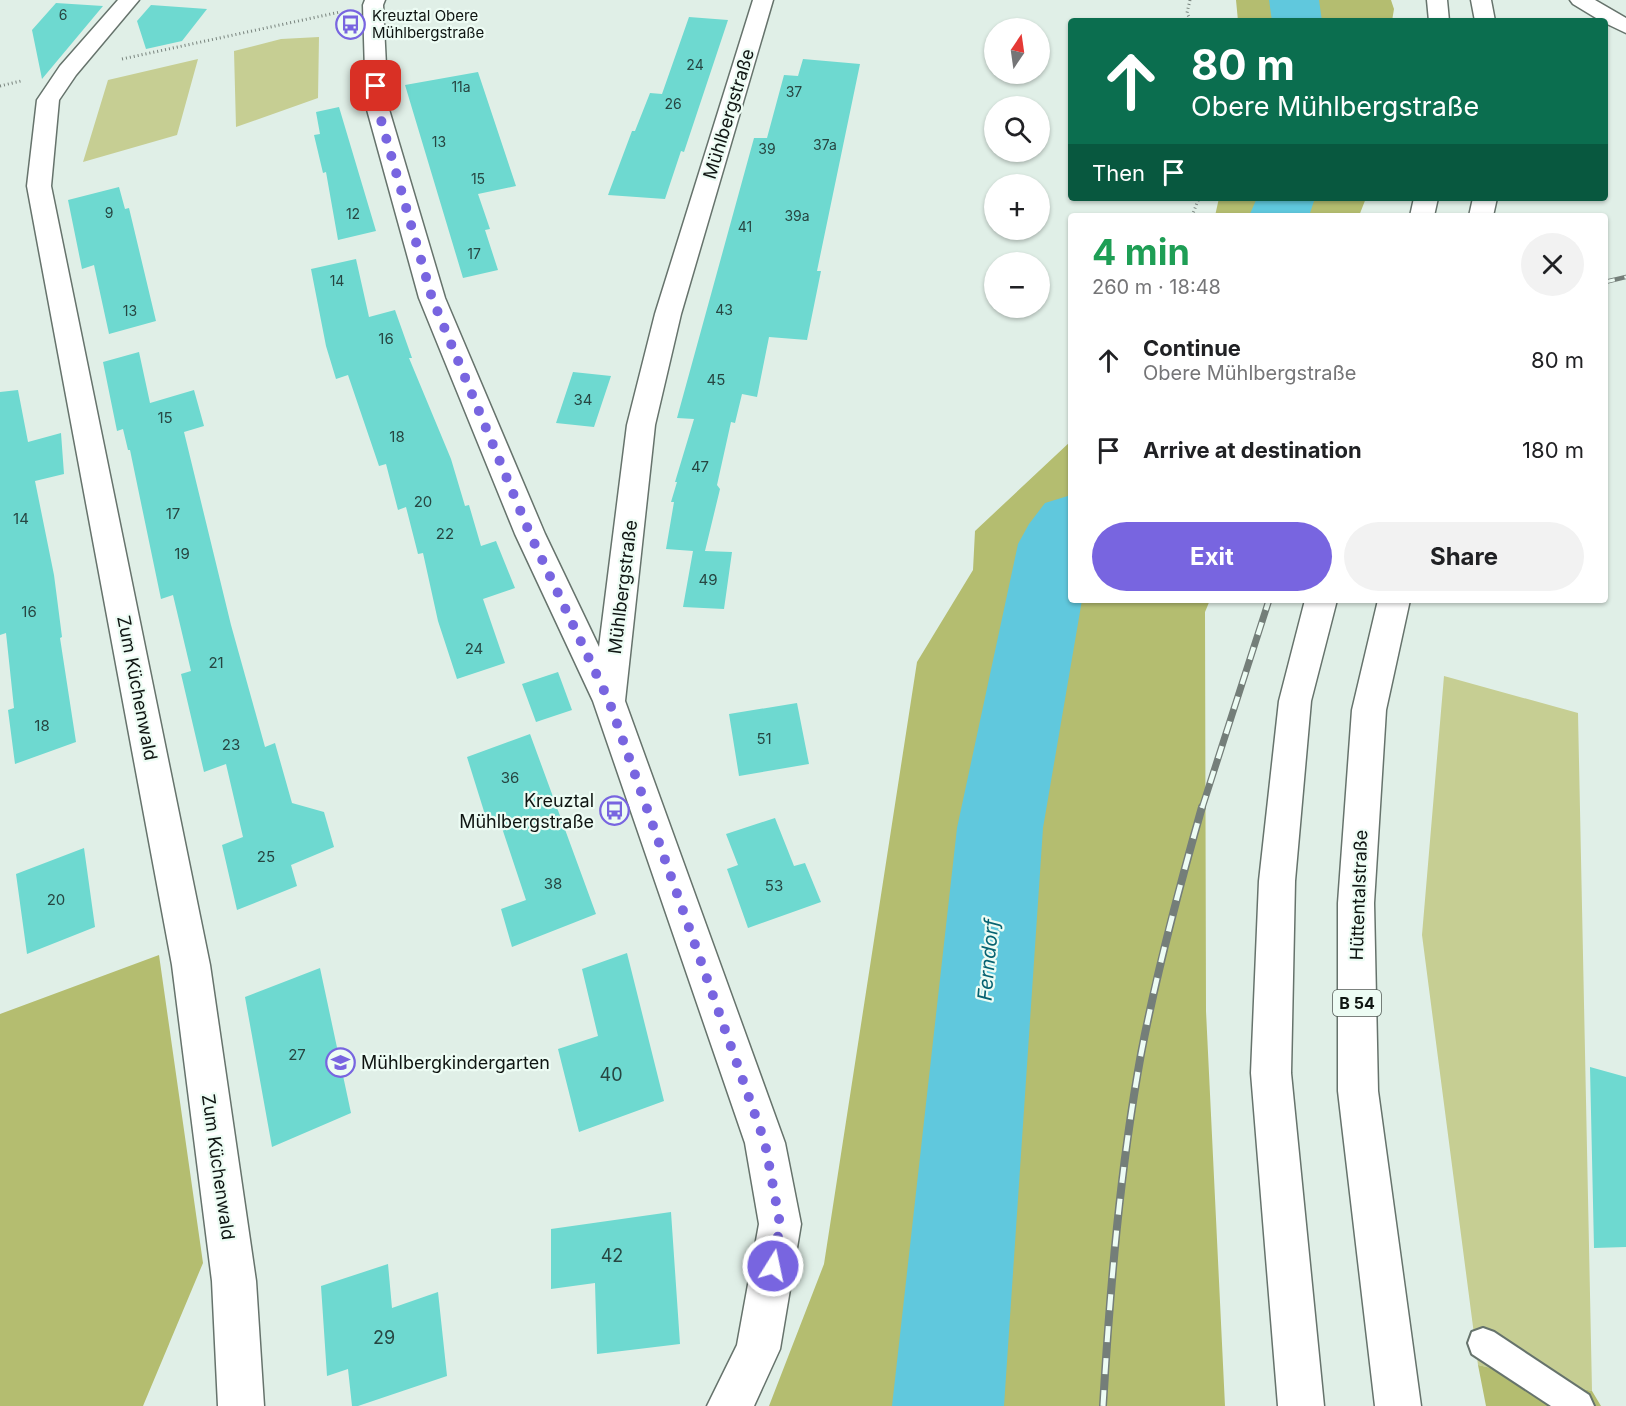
<!DOCTYPE html>
<html lang="en">
<head>
<meta charset="utf-8">
<style>
	body { margin:0; font-family:Inter,sans-serif; background:#f2f2f2; color:#202124; height:100vh; display:flex; flex-direction:column; font-size:22px; white-space:nowrap }
	* { box-sizing:border-box; margin:0 }
	p { font-size:20px; color:#757577 }
	.icon { flex:none; width:33px; height:33px; fill:none; stroke:currentColor; stroke-width:2; stroke-linecap:round; stroke-linejoin:round }
	.map { position:relative; flex:1; overflow:hidden }
	.drawer { position:absolute; left:1068px; top:213px; width:540px; height:390px; display:flex; flex-direction:column; background:#fff; border-radius:6px; box-shadow:0 2px 4px #0004 }
	.drawer>* { flex:none }
	.hud { position:absolute; left:1068px; top:18px; width:540px; height:183px; border-radius:6px; box-shadow:0 2px 4px #0004; background:#0b6e4f; color:#fff; overflow:hidden }
	.needle { width:39px; rotate:13deg }
	.controls { position:absolute; left:984px; top:18px; display:grid; gap:12px }
	.controls a { display:grid; place-items:center; width:66px; height:66px; border-radius:50%; background:#fff; box-shadow:0 2px 4px #0004; font-size:30px }
	.pin { position:absolute; display:grid; place-items:center; width:51px; height:51px; color:#fff; margin:-26px; border-radius:12px; box-shadow:0 3px 9px #0006 }
	.me { position:absolute; width:66px; margin:-33px; rotate:10deg; stroke-linejoin:round; filter:drop-shadow(0 0 4px #0008) }
	.turn { display:flex; align-items:center; gap:21px; height:126px; padding:0 24px; font-size:27px }
	.turn .icon { width:78px; height:78px; stroke-width:2.5 }
	.turn b { display:block; font-size:42px; line-height:51px }
	.then { display:flex; align-items:center; height:57px; padding:0 24px; background:#0003; gap:12px; font-size:22px }
	.round { display:grid; place-items:center; flex:none; width:63px; height:63px; border-radius:32px; background:#f2f2f2 }
	.overview { display:flex; align-items:center; justify-content:space-between; height:102px; padding:0 24px }
	h1 { font-size:36px; font-weight:700; line-height:45px; color:#1e9e55 }
	.cta { display:flex; gap:12px; margin-top:auto; padding:12px 24px }
	.cta a { flex:1; height:69px; border-radius:36px; background:#7865e0; color:#fff; font-size:24px; font-weight:700; line-height:69px; text-align:center }
	.cta a+a { background:#f2f2f2; color:#202124 }
	ul { padding:0; list-style:none }
	li { display:flex; align-items:center; gap:18px; height:90px; padding:0 24px }
	li div { flex:1 }
	li b { display:block; font-size:22px }
	li em { font-style:normal }
	.map>svg:first-child { display:block }
	.green { fill:#c6ce93 }
	.forest { fill:#b4bd70 }
	.lines { fill:none; stroke-linecap:round; stroke-linejoin:round }
	.river { fill:#60c8dd; fill-rule:evenodd }
	.building { fill:#6ed9d0 }
	.service-casing { stroke:#66736c; stroke-width:4 }
	.minor-casing { stroke:#66736c; stroke-width:3 }
	.trunk-casing { stroke:#66736c; stroke-width:3 }
	.path { stroke:#78837d; stroke-width:3; stroke-dasharray:1 3; stroke-linecap:butt }
	.service { fill:#fff; fill-rule:evenodd }
	.minor { fill:#fff; fill-rule:evenodd }
	.trunk { fill:#fff; fill-rule:evenodd }
	.rail-far2-casing { stroke:#747e79; stroke-width:4.5 }
	.rail-far1-casing { stroke:#747e79; stroke-width:7 }
	.rail-casing { stroke:#747e79; stroke-width:8 }
	.rail-far2 { stroke:#edfcf4; stroke-width:3; stroke-dasharray:10; stroke-linecap:butt }
	.rail-far1 { stroke:#edfcf4; stroke-width:4.5; stroke-dasharray:13; stroke-linecap:butt }
	.rail { stroke:#edfcf4; stroke-width:5; stroke-dasharray:16; stroke-linecap:butt }
	.route { stroke:#7865e0; stroke-width:10; stroke-dasharray:0 18 }
	.labels { text-anchor:middle; stroke-width:4.5; stroke-linejoin:round; paint-order:stroke }
	.far-number-label { font-size:14px; fill:#274642 }
	.far-poi-label { font-size:15px; fill:#0f1512; stroke:#edfcf4; text-anchor:start }
	.number-label { font-size:15px; fill:#274642 }
	.shield { fill:#edfcf4; stroke:#525a56; stroke-width:1.5 }
	.shield-label { font-size:16px; font-weight:bold; fill:#0f1512 }
	.street-label { font-size:18px; fill:#0f1512; stroke:#edfcf4 }
	.poi-label { font-size:18px; fill:#0f1512; stroke:#edfcf4; text-anchor:end }
	.near-number-label { font-size:18px; fill:#274642 }
	.water-label { font-size:20px; font-style:italic; fill:#056271; stroke:#edfcf4 }
</style>
</head>
<body>
<div class="map">
<svg width="1626" height="1406" viewBox="0 0 1626 1406">
	<rect width="100%" height="100%" fill="#e0efe7"/>
	<path class="green" d="M319,37l-1,61 -82,29 -2,-76 47,-12z
		M198,59l-21,76 -94,27 25,-82z
		M1444,676l134,37 14,678 -114,-26 -56,-430z"/>
	<path class="forest" d="M1236,0h155l3,9 -2,12h-154z
		M1219,198h147l-7,18h-144z
		M1071,441v159h139l-5,12 1,399 19,395h-456l55,-142 93,-602 56,-92 2,-39z
		M159,955l44,308 -60,143h-143v-392z
		M1478,1365l114,26 9,15h-115z"/>
	<g class="lines">
		<path class="river" d="M1269,0h50l3,21h-50z
			M1257,198h58l-6,18h-60z
			M1071,495v105h11l-39,228 -39,578h-112l65,-578 61,-284 11,-20 16,-21z"/>
	</g>
	<path class="building" d="M56,3l47,3 -61,73 -10,-49z
		M151,5l56,4 -25,32 -36,8 -9,-28z
		M689,17l39,3 -44,132 -3,-1 -16,48 -57,-4 24,-64h3l15,-38 12,1z
		M803,59l57,5 -43,207h4l-14,69 -38,-3 -12,60 -15,-3 -7,29 -4,-1 -14,63 3,4 -15,62 27,1 -8,57 -41,-2 10,-56 -27,-2 8,-47h-3l6,-20h-2l19,-63 -17,-1 77,-280h13l17,-63 14,1z
		M478,72l38,114 -38,8 12,35 -5,1 13,40 -35,8 -58,-193z
		M339,107l37,124 -38,9 -12,-68 -3,1 -9,-38 6,-1 -4,-22z
		M119,187l6,22 4,-1 27,113 -47,13 -15,-69 -12,4 -14,-69z
		M356,259l13,58 26,-7 17,48h-3l42,101 14,47 4,-1 12,41 15,-5 19,47 -32,11 22,64 -48,16 -19,-58 -15,-68 -5,1 -12,-47 -8,3 -12,-46 -7,2 -31,-91 -12,4 -10,-33 -15,-77z
		M139,352l11,51 44,-13 10,36 -20,6 47,193 34,122 10,-4 17,60 32,9 10,35 -43,18 6,21 -60,24 -15,-65 21,-8 -17,-73 -22,8 -23,-98 10,-3 -18,-76 -12,4 -31,-149h-2l-5,-21 -6,2 -14,-69z
		M573,372l38,4 -17,51 -38,-4z
		M18,390l10,52 33,-9 3,41 -29,7 19,94 8,62 -2,1 16,104 -61,22 -7,-54 6,-2 -8,-75 -6,2v-243z
		M558,672l14,38 -36,12 -14,-38z
		M797,703l12,61 -70,12 -10,-62z
		M530,734l66,180 -84,33 -11,-38 25,-9 -28,-84 -11,5 -20,-64z
		M775,818l19,48 11,-3 16,39 -73,26 -21,-59 11,-4 -12,-31z
		M84,848l11,79 -68,27 -11,-80z
		M627,953l37,148 -85,31 -21,-83 40,-13 -16,-67z
		M320,968l31,145 -79,34 -27,-150z
		M1590,1067l36,10v170l-32,1z
		M671,1212l9,132 -83,10 -2,-71 -44,6v-60z
		M388,1264l4,44 46,-16 9,84 -89,30h-6l-4,-37 -21,7 -6,-90z"/>
	<g class="lines">
		<defs>
			<path id="service" d="M1483,1328l11,4 95,63 5,11h-43l-79,-52 -4,-11 4,-11z"/>
			<path id="minor" d="M118,0h21l-63,75 -17,25 -8,86 159,779 46,316 8,125h-46l-6,-125 -40,-316 -145,-779 10,-86 23,-34z
				M365,0h20l-2,5 5,101 57,192 100,236 54,113 28,-222 28,-111 98,-314h20l-92,314 -26,111 -30,276 160,442 16,81 -21,125 -26,57h-47l30,-61 22,-121 -14,-81 -152,-442 -78,-167 -96,-236 -53,-192 -3,-101z
				M1570,0h25l31,18v15l-21,-10v-2h-4l-28,-17z"/>
			<path id="trunk" d="M1427,0h20l2,21h-20z
				M1471,0h20l4,21h-20z
				M1414,198h24l-4,18h-24z
				M1473,198h24l-4,18h-24z
				M1305,600h32l-26,101 -16,180 -4,192 33,333h-46l-27,-333 8,-192 20,-180z
				M1378,600h32l-24,110 -12,193 4,188 43,315h-46l-37,-315v-188l14,-193z"/>
		</defs>
		<use href="#service" class="service-casing"/>
		<use href="#minor" class="minor-casing"/>
		<use href="#trunk" class="trunk-casing"/>
		<path class="path" d="M1190,0l-3,13 4,8
			M122,59l218,-47
			M0,86l21,-5
			M1192,216l7,-18"/>
		<use href="#service" class="service"/>
		<use href="#minor" class="minor"/>
		<use href="#trunk" class="trunk"/>
		<defs>
			<path id="rail-far2" d="M1605,282l21,-5"/>
			<path id="rail-far1" d="M1202,808l67,-208"/>
			<path id="rail" d="M1103,1406c7,-118 17,-236 38,-352 16,-84 38,-166 61,-247"/>
		</defs>
		<use href="#rail-far2" class="rail-far2-casing"/>
		<use href="#rail-far1" class="rail-far1-casing"/>
		<use href="#rail" class="rail-casing"/>
		<use href="#rail-far2" class="rail-far2"/>
		<use href="#rail-far1" class="rail-far1"/>
		<use href="#rail" class="rail"/>
	</g>
	<g class="lines">
		<path class="route" d="M376,86l1,20 55,192 98,236 79,167 156,442 15,81 -7,42"/>
	</g>
	<defs>
		<symbol id="bus-ring" viewBox="-11 -11 22 22"><circle r="9.5" fill="#edfcf4" stroke="#7865e0" stroke-width="1.5"/><path d="M-5-6H5V4H4V6H2V4H-2V6H-4V4H-5ZM-3.5-4V0h7V-4ZM-3.5 1.2v1.5H-2V1.2ZM2 1.2v1.5H3.5V1.2Z" fill="#7865e0"/></symbol>
		<symbol id="school-ring" viewBox="-11 -11 22 22"><circle r="9.5" fill="#edfcf4" stroke="#7865e0" stroke-width="1.5"/><path d="M0-5L7-2L0 1L-7-2ZM-4 1L0 2.5L4 1V4Q0 6-4 4Z" fill="#7865e0"/></symbol>
	</defs>
	<g fill-rule="evenodd">
		<use href="#bus-ring" x="334" y="8" width="33" height="33"/>
		<use href="#bus-ring" x="598" y="794" width="33" height="33"/>
		<use href="#school-ring" x="324" y="1046" width="33" height="33"/>
	</g>
	<g class="labels">
		<g class="far-number-label">
			<text x="63" y="20">6</text>
			<text x="695" y="70">24</text>
			<text x="461" y="92">11a</text>
			<text x="794" y="97">37</text>
			<text x="673" y="109">26</text>
			<text x="439" y="147">13</text>
			<text x="825" y="150">37a</text>
			<text x="767" y="154">39</text>
			<text x="478" y="184">15</text>
			<text x="109" y="218">9</text>
			<text x="353" y="219">12</text>
			<text x="797" y="221">39a</text>
			<text x="745" y="232">41</text>
			<text x="474" y="259">17</text>
			<text x="337" y="286">14</text>
			<text x="724" y="315">43</text>
			<text x="130" y="316">13</text>
		</g>
		<g class="far-poi-label">
			<text x="372" y="21">Kreuztal Obere<tspan x="372" dy="17">Mühlbergstraße</tspan></text>
		</g>
		<g class="number-label">
			<text x="386" y="344">16</text>
			<text x="716" y="385">45</text>
			<text x="583" y="405">34</text>
			<text x="165" y="423">15</text>
			<text x="397" y="442">18</text>
			<text x="700" y="472">47</text>
			<text x="423" y="507">20</text>
			<text x="173" y="519">17</text>
			<text x="21" y="524">14</text>
			<text x="445" y="539">22</text>
			<text x="182" y="559">19</text>
			<text x="708" y="585">49</text>
			<text x="29" y="617">16</text>
			<text x="474" y="654">24</text>
			<text x="216" y="668">21</text>
			<text x="42" y="731">18</text>
			<text x="764" y="744">51</text>
			<text x="231" y="750">23</text>
			<text x="510" y="783">36</text>
			<text x="266" y="862">25</text>
			<text x="553" y="889">38</text>
			<text x="774" y="891">53</text>
			<text x="56" y="905">20</text>
			<text x="297" y="1060">27</text>
		</g>
		<rect class="shield" x="1333" y="990" width="48" height="26" rx="4.5"/>
		<g class="shield-label">
			<text x="1357" y="1009">B 54</text>
		</g>
		<g class="street-label">
			<text transform="translate(729 114) rotate(-73)" y="6">Mühlbergstraße</text>
			<text transform="translate(623 587) rotate(-83)" y="6">Mühlbergstraße</text>
			<text transform="translate(137 688) rotate(79)" y="6">Zum Küchenwald</text>
			<text transform="translate(1359 895) rotate(-88)" y="6">Hüttentalstraße</text>
			<text transform="translate(218 1167) rotate(82)" y="6">Zum Küchenwald</text>
		</g>
		<g class="poi-label">
			<text x="594" y="807">Kreuztal<tspan x="594" dy="21">Mühlbergstraße</tspan></text>
			<text x="361" y="1069" text-anchor="start">Mühlbergkindergarten</text>
		</g>
		<g class="near-number-label">
			<text x="611" y="1081">40</text>
			<text x="612" y="1262">42</text>
			<text x="384" y="1344">29</text>
		</g>
		<g class="water-label">
			<text transform="translate(988 960) rotate(-85)" y="7">Ferndorf</text>
		</g>
	</g>
</svg>
<div class="controls">
<a><svg class="needle" viewBox="-14 -14 28 28"><path d="M0-13l5 13h-10z" fill="#e53935"/><path d="M0 13l5-13h-10z" fill="#757577"/></svg></a>
<a><svg class="icon" aria-label="search" viewBox="0 0 24 24"><circle cx="10" cy="10" r="6"/><path d="M15 15l6 6"/></svg></a>
<a>+</a>
<a>−</a>
</div>
<div class="pin" style="left:376px;top:86px;background:#d93025"><svg class="icon" aria-label="arrive" viewBox="0 0 24 24"><path d="M6 21V4h12l-3 4 3 4H6"/></svg></div>
<svg class="me" style="left:773px;top:1266px" viewBox="-20 -20 40 40"><circle r="17" fill="#7865e0" stroke="#fff" stroke-width="3"/><path d="M0-11L8 9 0 5-8 9z" fill="#fff"/></svg>
<div class="hud">
<div class="turn"><svg class="icon" aria-label="ahead" viewBox="0 0 24 24"><path d="M12 20V5M6 11l6-6 6 6"/></svg><div><b>80 m</b>Obere Mühlbergstraße</div></div>
<div class="then">Then<svg class="icon" aria-label="arrive" viewBox="0 0 24 24"><path d="M6 21V4h12l-3 4 3 4H6"/></svg></div>
</div>
<section class="drawer">
<div class="overview"><div><h1>4 min</h1><p>260 m · 18:48</p></div><a class="round"><svg class="icon" aria-label="close" viewBox="0 0 24 24"><path d="M6 6l12 12M18 6L6 18"/></svg></a></div>
<ul>
<li><svg class="icon" aria-label="ahead" viewBox="0 0 24 24"><path d="M12 20V5M6 11l6-6 6 6"/></svg><div><b>Continue</b><p>Obere Mühlbergstraße</p></div><em>80 m</em></li>
<li><svg class="icon" aria-label="arrive" viewBox="0 0 24 24"><path d="M6 21V4h12l-3 4 3 4H6"/></svg><div><b>Arrive at destination</b></div><em>180 m</em></li>
</ul>
<div class="cta"><a>Exit</a><a>Share</a></div>
</section>
</div>
</body>
</html>
